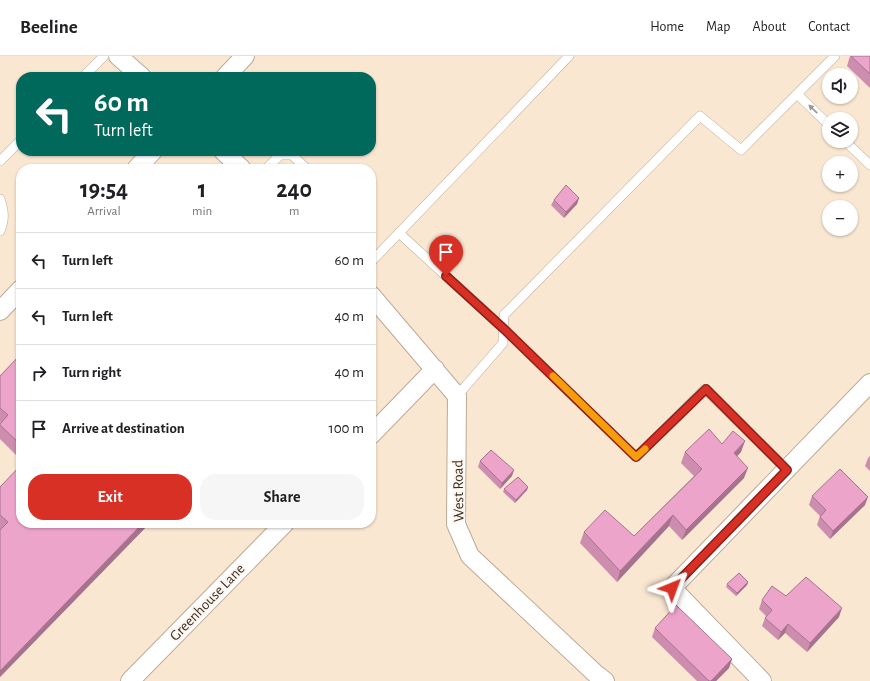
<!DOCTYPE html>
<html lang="en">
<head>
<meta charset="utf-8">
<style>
	body { margin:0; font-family:"Alegreya Sans",sans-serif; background:#f6f6f6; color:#202124; height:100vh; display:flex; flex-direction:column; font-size:15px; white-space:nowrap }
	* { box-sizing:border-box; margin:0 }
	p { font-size:13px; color:#757577 }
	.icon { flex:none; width:22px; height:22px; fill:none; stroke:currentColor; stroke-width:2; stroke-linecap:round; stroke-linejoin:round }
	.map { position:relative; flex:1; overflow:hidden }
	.side { position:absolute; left:16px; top:108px; width:360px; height:364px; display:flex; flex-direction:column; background:#fff; border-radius:16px; box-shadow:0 1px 3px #0004 }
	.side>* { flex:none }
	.hud { position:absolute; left:16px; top:16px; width:360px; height:84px; border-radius:16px; box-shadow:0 1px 3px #0004; background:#00695c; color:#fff; overflow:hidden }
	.controls { position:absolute; left:822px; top:12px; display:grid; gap:8px }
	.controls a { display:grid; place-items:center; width:36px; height:36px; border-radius:50%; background:#fff; box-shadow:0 1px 3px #0004; font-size:20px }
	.pin { position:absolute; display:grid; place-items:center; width:34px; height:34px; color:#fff; margin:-41px -17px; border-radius:50% 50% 50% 0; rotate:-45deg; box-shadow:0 0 4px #0007 }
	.pin .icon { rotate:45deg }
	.me { position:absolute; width:44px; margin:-22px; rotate:44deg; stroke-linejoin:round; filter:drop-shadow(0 0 3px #0008) }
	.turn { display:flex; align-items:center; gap:14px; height:84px; padding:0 12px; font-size:18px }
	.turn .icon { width:52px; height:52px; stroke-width:2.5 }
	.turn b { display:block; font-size:28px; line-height:34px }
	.eta { display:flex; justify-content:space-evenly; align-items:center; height:68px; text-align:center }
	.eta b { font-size:24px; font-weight:700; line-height:28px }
	.action { display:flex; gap:8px; margin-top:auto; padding:8px 12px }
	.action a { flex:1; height:46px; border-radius:16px; background:#d93025; color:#fff; font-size:16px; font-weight:700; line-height:46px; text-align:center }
	.action a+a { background:#f6f6f6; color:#202124 }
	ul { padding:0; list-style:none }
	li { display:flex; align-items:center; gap:12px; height:56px; padding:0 12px; border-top:1px solid #e0e0e0 }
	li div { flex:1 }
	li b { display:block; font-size:15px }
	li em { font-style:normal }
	header { display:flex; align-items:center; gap:24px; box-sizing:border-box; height:56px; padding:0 20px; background:#fff; border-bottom:1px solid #e0e0e0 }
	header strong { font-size:19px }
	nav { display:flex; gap:22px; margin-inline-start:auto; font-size:14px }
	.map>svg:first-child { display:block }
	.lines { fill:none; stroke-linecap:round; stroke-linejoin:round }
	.lane-casing { stroke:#bcaa97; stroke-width:10 }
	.street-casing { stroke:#bcaa97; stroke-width:20 }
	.lane { stroke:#fff; stroke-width:9 }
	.street { stroke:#fff; stroke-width:18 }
	.wall { fill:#cc8daf }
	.shaded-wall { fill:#a6738e }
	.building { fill:#eda4cb; stroke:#a6738e }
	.oneway { fill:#9b9894 }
	.route-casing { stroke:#8d1f18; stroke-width:10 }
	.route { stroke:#d93025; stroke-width:7 }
	.slow { stroke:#f59e0b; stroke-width:7 }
	.labels { text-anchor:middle; stroke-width:4; stroke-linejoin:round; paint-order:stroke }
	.street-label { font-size:15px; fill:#373028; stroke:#fef6ee }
</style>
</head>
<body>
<header>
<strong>Beeline</strong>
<nav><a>Home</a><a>Map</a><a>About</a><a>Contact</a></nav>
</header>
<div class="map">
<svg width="870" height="625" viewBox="0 0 870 625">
	<rect width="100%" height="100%" fill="#fae7d2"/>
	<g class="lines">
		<defs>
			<path id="lane" d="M83,21l21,-21
				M797,38l32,31
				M845,85l25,24
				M0,105l21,-21
				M266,113l14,-14h12l15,14
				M0,143c4,12 5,20 0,32
				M399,177l105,96 132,128 69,-68 82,81
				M371,206l198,-206
				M457,340l46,-53 1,-28 196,-199 41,34 94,-94"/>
			<path id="street" d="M118,0l24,21
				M225,21l20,-21
				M223,95l19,18
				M136,113l17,-18
				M371,239l86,101 -1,128 14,32 127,119 8,6
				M0,255l21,-22
				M371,379l64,-66
				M130,625l155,-158
				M762,625l-90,-93 198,-205"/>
		</defs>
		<use href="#lane" class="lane-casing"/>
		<use href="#street" class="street-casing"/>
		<use href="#lane" class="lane"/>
		<use href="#street" class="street"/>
	</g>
	<path class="wall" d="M850,0h20v32l-23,-22z
		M579,142l-2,6 -13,14 -13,-13 3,-5z
		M21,298v106l-21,-21v-15l1,-1 -1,-1v-46z
		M685,396h56l-4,4 7,22 -62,62 -13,-14 -52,56 -37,-39 4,-11 50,4 60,-60 -13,-13z
		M870,400v15l-5,-5 3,-8z
		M480,405l32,15 -12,13 -22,-22z
		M0,431l150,36 -150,154z
		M528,431l-1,3 -12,13 -12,-11 1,-3z
		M812,440l53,9 -35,34 -13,-14 3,-9 -11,-11z
		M748,526l-1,3 -11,11 -10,-9 1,-3z
		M786,540l53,21 -32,35 -22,-19 -7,7 -16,-14 3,-8 1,-2 -7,-7 3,-9z
		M655,572l77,31 -3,9 -13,13h-19l-45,-44z"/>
	<path class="shaded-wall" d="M579,142l-2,6 -13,14 2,-6z
		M745,385l-4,11 -11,12 4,-11z
		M748,412l-4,10 -62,62 4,-10z
		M514,414l-2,6 -12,13 2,-6z
		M528,431l-1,3 -12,13 1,-3z
		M868,441l-3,8 -35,34 3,-8z
		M673,459l-4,11 -52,56 3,-11z
		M143,467h7l-150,154v-6z
		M748,526l-1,3 -11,11 1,-3z
		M842,552l-3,9 -32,35 3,-9z
		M788,568l-3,9 -7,7 3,-8z
		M732,603l-3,9 -13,13h-5z"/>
	<path class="building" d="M851,0h19v18z
		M566,129l13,13 -13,14 -12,-12z
		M21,298v91l-21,-20v-1l8,-9 -8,-7v-32z
		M709,373l13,15 11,-13 12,10 -11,12 14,15 -62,62 -13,-15 -53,56 -36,-39 21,-22 29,26 68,-67 -17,-17z
		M491,394l23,20 -12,13 -22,-22z
		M21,409v58h122l-143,148v-141l8,-8 -8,-7v-28z
		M840,413l28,28 -35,34 -13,-14 6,-7 -14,-14z
		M518,421l10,10 -12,13 -12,-11z
		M739,517l9,9 -11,11 -10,-9z
		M806,521l36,31 -32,35 -22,-19 -7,8 -16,-14 7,-8 -10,-10 10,-14 14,10z
		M676,549l56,54 -21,22h-2l-54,-53z"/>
	<defs><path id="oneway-solid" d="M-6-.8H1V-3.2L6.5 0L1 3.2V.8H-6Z"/></defs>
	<use class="oneway" href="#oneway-solid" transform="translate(813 53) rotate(-136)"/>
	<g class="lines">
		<defs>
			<path id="route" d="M446,220l58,53 132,128 70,-68 81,81 -115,118"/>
		</defs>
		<use href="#route" class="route-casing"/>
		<use href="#route" class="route"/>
		<path class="slow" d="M553,320l83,81 9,-8"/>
	</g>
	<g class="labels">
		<g class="street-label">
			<text transform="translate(458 435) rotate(-91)" y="5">West Road</text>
			<text transform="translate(207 546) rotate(-46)" y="5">Greenhouse Lane</text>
		</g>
	</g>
</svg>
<div class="controls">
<a><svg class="icon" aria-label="sound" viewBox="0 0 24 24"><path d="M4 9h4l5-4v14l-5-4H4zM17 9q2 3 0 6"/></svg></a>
<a><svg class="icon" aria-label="layers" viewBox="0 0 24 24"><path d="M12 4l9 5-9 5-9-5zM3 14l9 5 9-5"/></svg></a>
<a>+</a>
<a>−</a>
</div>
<div class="pin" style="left:446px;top:220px;background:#d93025"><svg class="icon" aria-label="arrive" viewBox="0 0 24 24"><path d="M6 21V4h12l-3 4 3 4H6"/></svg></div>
<svg class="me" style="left:672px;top:532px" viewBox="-20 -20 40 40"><path d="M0-17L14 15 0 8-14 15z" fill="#d93025" stroke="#fff" stroke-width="4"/></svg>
<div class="hud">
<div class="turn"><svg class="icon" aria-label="left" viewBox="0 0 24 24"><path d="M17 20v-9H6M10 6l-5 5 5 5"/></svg><div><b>60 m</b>Turn left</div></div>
</div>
<section class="side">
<div class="eta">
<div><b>19:54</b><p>Arrival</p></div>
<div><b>1</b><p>min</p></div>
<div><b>240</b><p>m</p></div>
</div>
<ul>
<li><svg class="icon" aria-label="left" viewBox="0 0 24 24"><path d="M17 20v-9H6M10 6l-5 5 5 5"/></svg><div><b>Turn left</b></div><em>60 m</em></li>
<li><svg class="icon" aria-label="left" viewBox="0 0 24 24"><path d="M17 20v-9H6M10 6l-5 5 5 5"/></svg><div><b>Turn left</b></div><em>40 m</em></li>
<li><svg class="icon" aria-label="right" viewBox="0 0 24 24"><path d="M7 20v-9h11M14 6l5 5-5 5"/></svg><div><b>Turn right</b></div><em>40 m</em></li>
<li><svg class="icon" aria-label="arrive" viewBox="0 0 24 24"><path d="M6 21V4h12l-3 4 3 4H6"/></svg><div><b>Arrive at destination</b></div><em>100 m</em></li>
</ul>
<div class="action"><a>Exit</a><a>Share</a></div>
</section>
</div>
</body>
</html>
